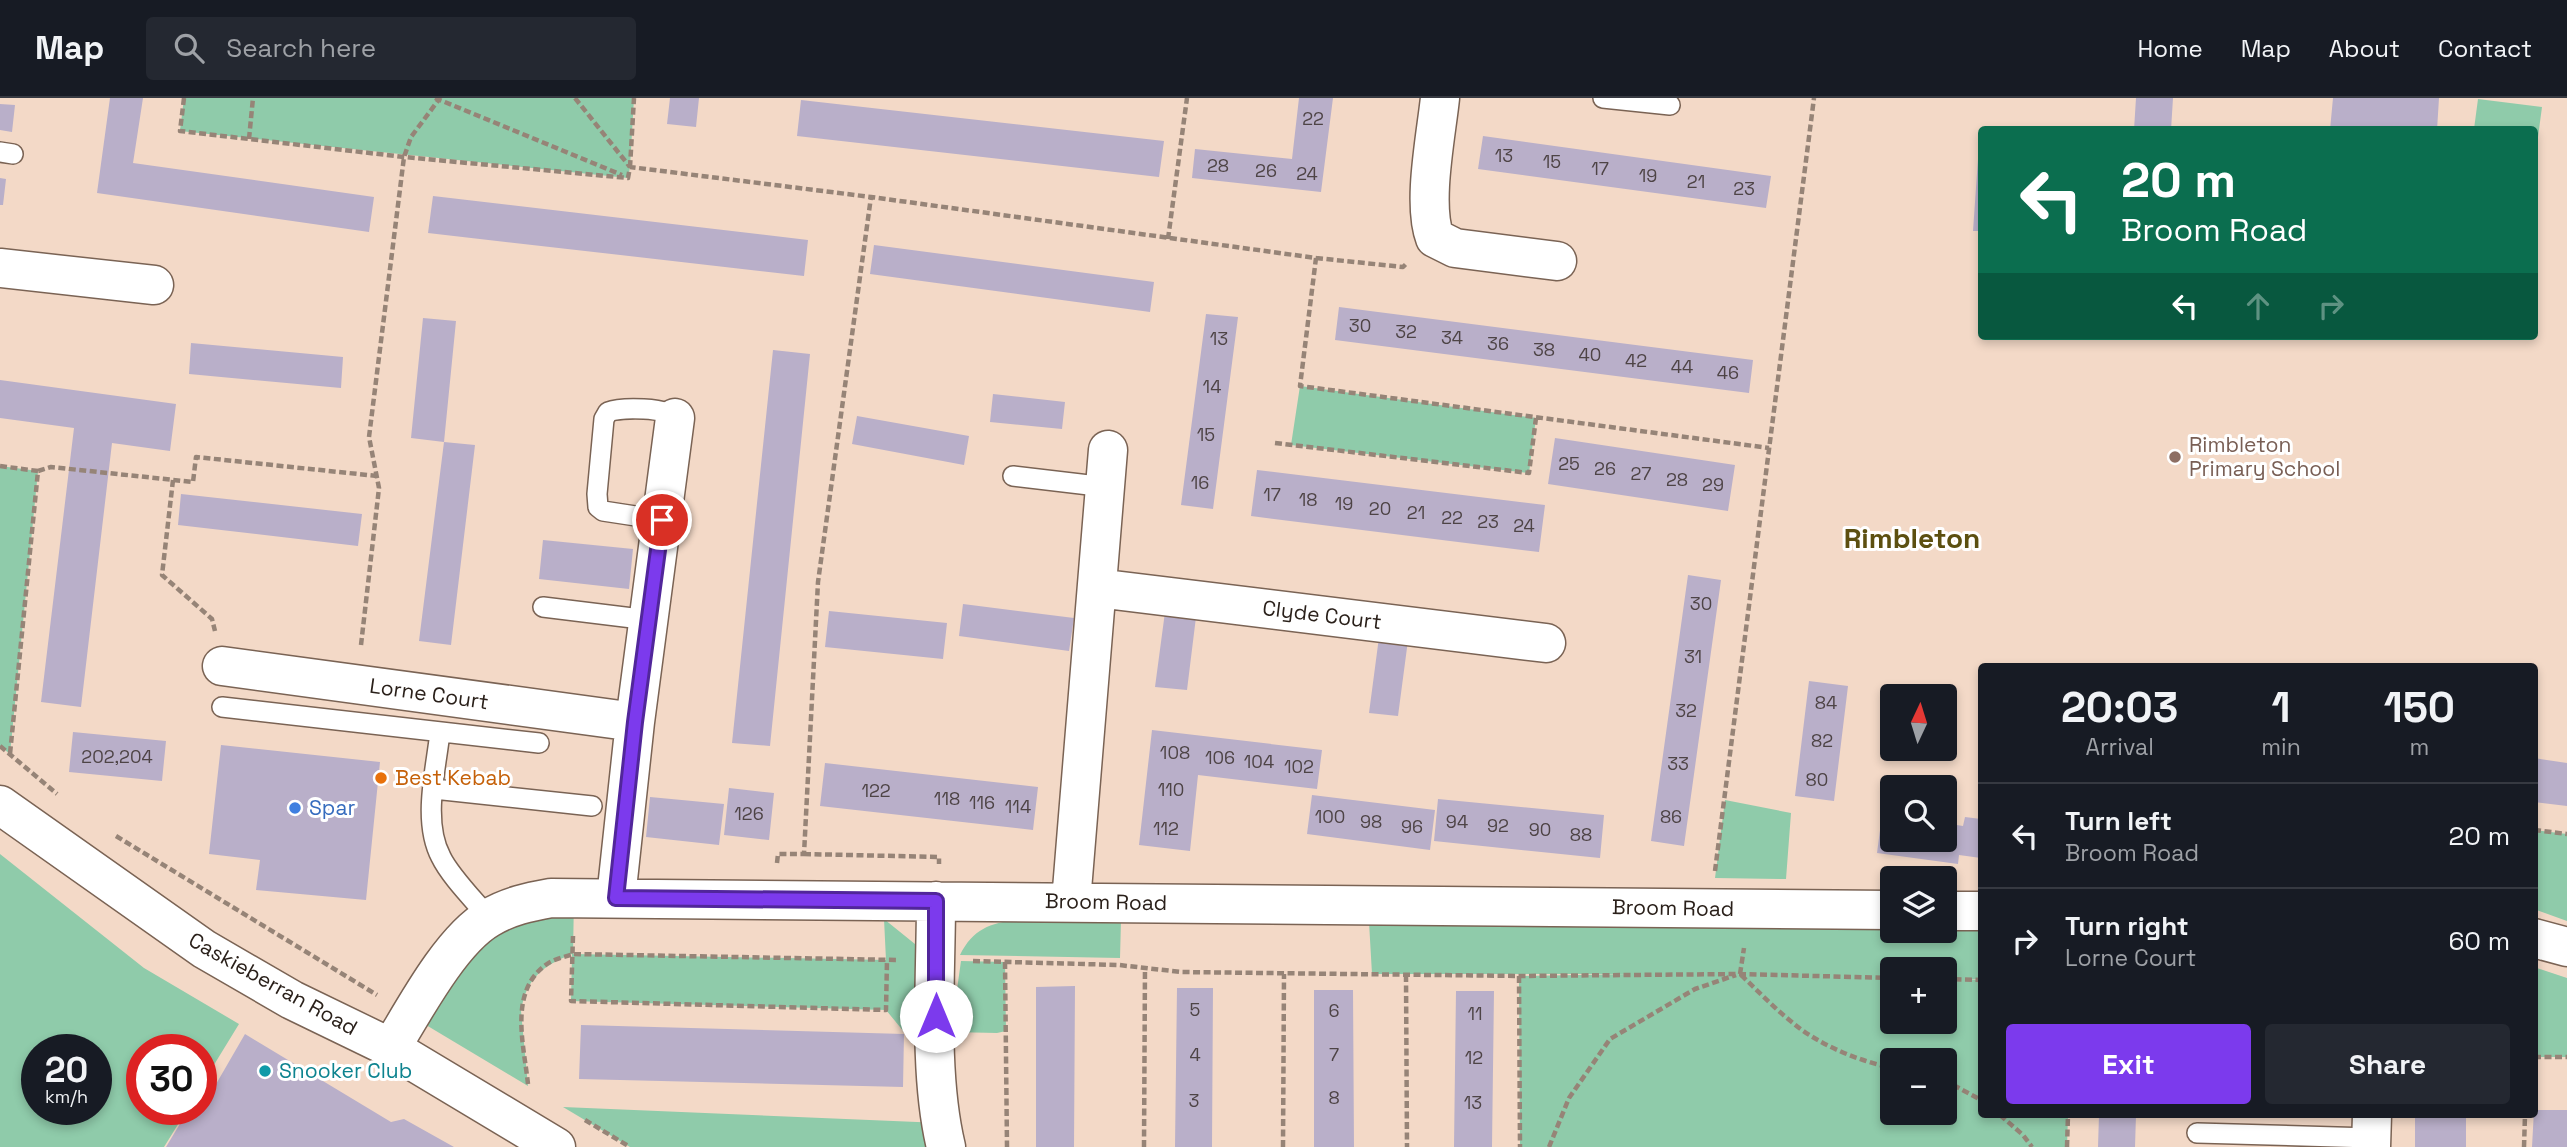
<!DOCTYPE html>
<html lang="en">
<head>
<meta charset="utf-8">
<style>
	body { margin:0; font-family:"Space Grotesk",sans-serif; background:#242831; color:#f1f3f6; height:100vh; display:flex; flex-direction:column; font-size:26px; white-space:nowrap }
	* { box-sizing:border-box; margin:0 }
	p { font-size:23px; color:#9ea1a6 }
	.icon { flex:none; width:38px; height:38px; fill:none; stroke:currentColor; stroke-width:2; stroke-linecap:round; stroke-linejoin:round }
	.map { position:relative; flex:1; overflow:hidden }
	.panel { position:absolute; left:1978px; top:565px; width:560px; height:455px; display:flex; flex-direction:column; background:#171b24; border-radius:7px; box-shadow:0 4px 10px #0003 }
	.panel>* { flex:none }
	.hud { position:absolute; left:1978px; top:28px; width:560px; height:214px; border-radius:7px; box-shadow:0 4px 10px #0003; background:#0b6e4f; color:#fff; overflow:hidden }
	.needle { width:46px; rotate:4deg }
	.buttons { position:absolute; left:1880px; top:586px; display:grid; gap:14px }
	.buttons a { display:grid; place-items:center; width:77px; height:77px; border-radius:7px; background:#171b24; box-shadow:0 4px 10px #0003; font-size:35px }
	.speed { position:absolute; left:21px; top:936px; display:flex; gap:14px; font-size:35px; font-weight:700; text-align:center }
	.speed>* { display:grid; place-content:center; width:91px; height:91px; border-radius:50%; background:#171b24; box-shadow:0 4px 10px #0003; line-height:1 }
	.speed small { font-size:18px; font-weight:400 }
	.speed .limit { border:10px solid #d22; background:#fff; color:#111 }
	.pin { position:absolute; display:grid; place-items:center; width:60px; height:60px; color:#fff; margin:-30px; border:4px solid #fff; border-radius:50%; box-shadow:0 2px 7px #0007 }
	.me { position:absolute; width:77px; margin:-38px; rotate:0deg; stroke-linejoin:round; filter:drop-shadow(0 0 5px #0008) }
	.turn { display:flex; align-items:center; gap:24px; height:147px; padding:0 28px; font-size:32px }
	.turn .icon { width:91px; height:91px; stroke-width:2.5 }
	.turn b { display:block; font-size:49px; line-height:60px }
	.lanes { display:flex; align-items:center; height:66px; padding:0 28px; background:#0003; justify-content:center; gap:35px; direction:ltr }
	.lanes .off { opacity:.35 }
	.eta { display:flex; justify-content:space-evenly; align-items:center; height:119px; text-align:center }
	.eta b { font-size:42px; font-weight:700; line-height:49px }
	.cta { display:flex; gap:14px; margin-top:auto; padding:14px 28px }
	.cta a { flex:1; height:80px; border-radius:7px; background:#7c3aed; color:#fff; font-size:28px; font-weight:700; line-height:80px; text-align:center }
	.cta a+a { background:#242831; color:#f1f3f6 }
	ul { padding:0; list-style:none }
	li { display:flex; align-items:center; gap:21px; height:105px; padding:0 28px; border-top:2px solid #363941 }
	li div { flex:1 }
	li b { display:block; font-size:26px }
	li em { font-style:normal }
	header { display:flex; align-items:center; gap:42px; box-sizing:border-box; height:98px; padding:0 35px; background:#171b24; border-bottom:2px solid #363941 }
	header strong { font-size:33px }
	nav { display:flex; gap:38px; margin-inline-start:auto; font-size:24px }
	.search { width:490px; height:63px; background:#242831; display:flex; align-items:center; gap:18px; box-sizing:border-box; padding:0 24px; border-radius:7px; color:#9ea1a6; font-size:26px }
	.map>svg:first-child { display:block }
	.green { fill:#8fcbaa; fill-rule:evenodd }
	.building { fill:#b9afc9 }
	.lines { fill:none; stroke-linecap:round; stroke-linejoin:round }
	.lane-casing { stroke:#7a6354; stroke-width:22 }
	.street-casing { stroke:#7a6354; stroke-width:41 }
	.path { stroke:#968477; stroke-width:4.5; stroke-dasharray:7 3.5; stroke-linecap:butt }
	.lane { stroke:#fff; stroke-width:19 }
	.street { stroke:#fff; stroke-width:38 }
	.route-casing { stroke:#51269a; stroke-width:18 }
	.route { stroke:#7c3aed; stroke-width:12 }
	.education-dot { fill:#8d6e63; stroke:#fff; stroke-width:2.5 }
	.food-dot { fill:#e8710a; stroke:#fff; stroke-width:2.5 }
	.shop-dot { fill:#3f7fe0; stroke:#fff; stroke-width:2.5 }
	.culture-dot { fill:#0f9aa8; stroke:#fff; stroke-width:2.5 }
	.labels { text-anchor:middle; stroke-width:6; stroke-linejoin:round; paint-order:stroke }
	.number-label { font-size:18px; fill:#4e4446 }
	.education-label { font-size:21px; fill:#785e54; stroke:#fff; text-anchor:start }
	.street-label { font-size:21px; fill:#2a201a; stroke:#fff }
	.food-label { font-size:21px; fill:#c56008; stroke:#fff; text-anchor:start }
	.shop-label { font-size:21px; fill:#366cbe; stroke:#fff; text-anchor:start }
	.culture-label { font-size:21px; fill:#0d838f; stroke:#fff; text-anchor:start }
	.district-label { font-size:28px; font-weight:bold; fill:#5c4f10; stroke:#fff }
</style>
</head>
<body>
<header>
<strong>Map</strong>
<div class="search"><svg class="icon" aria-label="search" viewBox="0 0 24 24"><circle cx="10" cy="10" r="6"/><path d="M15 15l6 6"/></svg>Search here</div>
<nav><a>Home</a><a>Map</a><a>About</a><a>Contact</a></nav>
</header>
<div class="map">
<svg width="2567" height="1049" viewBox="0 0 2567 1049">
	<rect width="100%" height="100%" fill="#f3d9c7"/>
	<path class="green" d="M184,0h450l-4,69 -2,11 -448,-47z
		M2478,1l64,8 -8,60v-37l-60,-1z
		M1300,288l236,32 -7,55 -238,-28z
		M0,368l38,5 -28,283 -10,-8z
		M1725,702l66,13 -5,66 -71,-1z
		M2534,732l33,4v87l-33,-12z
		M0,756l144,114 95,56 -38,62v-36h-59v60h45l-23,37h-164zM37,952h59v60h-59z
		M574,800l-1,56 313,6 -2,-41 52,42v110l-50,-61 -315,-9 1,-47c-29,12 -46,24 -51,57l7,75 -117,-70 38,-58z
		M1017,822h104l-1,38 -160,-3c13,-26 30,-32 57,-35z
		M1369,824l523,6v3h89v48h-16l16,1v135h87l-1,32h-547l-1,-171 111,-2h-258zM1892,872h52v52h-52zM1892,962h52v53h-52z
		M961,863l44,1 1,69 -9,2 -46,-1z
		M2534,869l33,11v79h-33z
		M563,1009l378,16 5,24h-316z"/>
	<path class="building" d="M110,0h33l-10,65 241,34 -5,35 -272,-39z
		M670,0h29l-3,29 -29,-3z
		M1299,0h34l-12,94 -129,-14 3,-29 97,10z
		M2136,0h37l-2,32h-37z
		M2333,0h106l-2,32h-107z
		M801,2l363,41 -5,36 -362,-41z
		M0,6l15,1 -3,27 -12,-2z
		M1483,38l288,40 -5,32 -288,-39z
		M1978,61h3v72h-8z
		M0,80l6,1 -3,26h-3z
		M433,98l375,44 -4,36 -376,-43z
		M874,147l280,37 -4,30 -280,-38z
		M1339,209l414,53 -4,33 -414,-53z
		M1206,216l32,3 -25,192 -32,-4z
		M423,220l33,3 -12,121 -33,-4z
		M191,245l152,14 -2,31 -152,-14z
		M773,252l37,4 -40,392 -38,-3z
		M0,282l176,24 -6,47 -58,-8 -31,264 -40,-5 33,-274 -74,-10z
		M993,296l72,8 -3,27 -72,-7z
		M857,318l112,20 -5,29 -112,-21z
		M1555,340l180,27 -7,46 -180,-27z
		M444,344l31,3 -24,200 -32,-4z
		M1257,372l288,35 -6,47 -288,-36z
		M181,396l181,20 -4,32 -180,-21z
		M543,442l90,9 -4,40 -90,-10z
		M1688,477l33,5 -37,266 -33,-5z
		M1167,499l29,20 -9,73 -32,-3z
		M963,506l111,14 -5,33 -110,-15z
		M829,513l118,12 -4,36 -118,-12z
		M1381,524l29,3 -12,91 -29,-3z
		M1809,583l39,5 -14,115 -39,-5z
		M1152,632l170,20 -5,39 -119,-14 -8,76 -51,-6z
		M73,634l93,9 -4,40 -93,-9z
		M221,647l159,17 -14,138 -110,-10 4,-30 -51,-6z
		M2534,660l33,5v43l-33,-4z
		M825,665l213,24 -5,43 -213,-24z
		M729,690l45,5 -5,47 -45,-5z
		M1312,697l123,15 -5,40 -123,-16z
		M650,699l74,7 -5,41 -73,-8z
		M1438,701l166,16 -4,43 -166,-17z
		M1882,717l10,1v24h52v-17l19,3 2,-9 16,2v39l-22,-3 -1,9 -81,-11z
		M1075,888l-1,161h-38v-160z
		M1177,890h36l-1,159h-37z
		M1314,892h39l1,157h-40z
		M1456,893h38l-2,156h-38z
		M581,927l323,9 -1,53 -324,-8z
		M245,936l146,88 13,-3 50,28h-288l21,-35 9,5 5,-7z
		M2534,1012h33v37h-35z
		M2099,1017h37l-1,32h-37z
		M2415,1017h51v32h-51z"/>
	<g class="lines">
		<defs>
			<path id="lane" d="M1603,0l67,7
				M0,54l13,2
				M1013,378l93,11
				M662,422l-59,-9 -5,-4 -1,-13 7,-75 4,-7c13,-5 60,-5 67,6
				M543,509l106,13
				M222,609l317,36
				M440,634c-4,38 -18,89 1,125 9,19 34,44 48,61
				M434,691l158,17
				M2197,1035l174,5"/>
			<path id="street" d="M1440,0c-4,38 -18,106 -5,140l20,10 102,13
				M0,170l154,17
				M1097,490l449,55
				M222,568l413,56
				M0,707l204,144 88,51 99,48 165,99
				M616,800l19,-176 40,-304
				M936,803c0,77 -8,171 10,246
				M1071,804l37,-452
				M1944,813h37
				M2534,840l33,9
				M391,950c23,-38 60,-108 98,-130 20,-12 40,-16 62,-20l1341,12
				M2371,1049l1,-32"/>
		</defs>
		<use href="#lane" class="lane-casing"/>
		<use href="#street" class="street-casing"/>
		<path class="path" d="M184,0l-4,33 224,26 224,21 2,-11 241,30 445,61 -16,128 469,62
			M435,0l187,77
			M575,0l55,69
			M249,41l4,-41
			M630,69l4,-69
			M1168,141l19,-141
			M1316,160l87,9 4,-4
			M1275,345l254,30 7,-55
			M0,368l38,5 -28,283
			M38,373l13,-4 142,15 3,-25 181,19
			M173,382l-11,95 50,44 3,12
			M361,547l18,-157 -10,-51 35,-280 7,-20 29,-39
			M0,648l57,48
			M2534,732l33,4
			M116,738l261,159
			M804,756l135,3v7
			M777,765l1,-9h26l14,-272 53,-385
			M1715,773l99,-773
			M573,838l-2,65 315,9 1,-50
			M973,863l146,4 62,7 338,4 221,-2 152,4
			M1005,864l2,185
			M1740,876l4,-26
			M1406,877l1,172
			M1741,877c17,16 33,33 52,48 26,22 66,38 99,45
			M1519,878l1,171
			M1944,881l37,1
			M2534,959h33
			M1944,982l37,20
			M528,986c-4,-39 -20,-93 19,-120 7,-5 18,-7 26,-10l325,6
			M2000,1017l23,20 9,12
			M585,1022l45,27
			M1144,1049l1,-181
			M1283,1049l1,-173
			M1549,1049l20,-49 41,-59 85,-50 41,-14
			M2067,1049l1,-32
			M2524,1049l1,-32"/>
		<use href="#lane" class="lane"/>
		<use href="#street" class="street"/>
	</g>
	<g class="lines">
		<defs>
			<path id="route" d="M662,422l-27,202 -19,176 320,3v115"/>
		</defs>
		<use href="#route" class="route-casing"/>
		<use href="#route" class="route"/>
	</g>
	<circle class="education-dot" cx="2175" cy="359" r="7"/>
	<circle class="food-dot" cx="381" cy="680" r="7"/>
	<circle class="shop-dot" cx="295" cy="710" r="7"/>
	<circle class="culture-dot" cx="265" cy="973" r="7"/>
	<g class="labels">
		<g class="number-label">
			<text x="1313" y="27">22</text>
			<text x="1504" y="64">13</text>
			<text x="1552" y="70">15</text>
			<text x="1218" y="74">28</text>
			<text x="1600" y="77">17</text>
			<text x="1266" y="79">26</text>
			<text x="1307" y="82">24</text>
			<text x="1648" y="84">19</text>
			<text x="1696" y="90">21</text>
			<text x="1744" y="97">23</text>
			<text x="1360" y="234">30</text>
			<text x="1406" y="240">32</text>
			<text x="1452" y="246">34</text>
			<text x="1219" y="247">13</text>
			<text x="1498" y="252">36</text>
			<text x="1544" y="258">38</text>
			<text x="1590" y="263">40</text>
			<text x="1636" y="269">42</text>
			<text x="1682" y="275">44</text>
			<text x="1728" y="281">46</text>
			<text x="1212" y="295">14</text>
			<text x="1206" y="343">15</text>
			<text x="1569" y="372">25</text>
			<text x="1605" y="377">26</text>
			<text x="1641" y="382">27</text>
			<text x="1677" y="388">28</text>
			<text x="1200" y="391">16</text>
			<text x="1713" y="393">29</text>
			<text x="1272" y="403">17</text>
			<text x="1308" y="408">18</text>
			<text x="1344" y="412">19</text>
			<text x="1380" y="417">20</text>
			<text x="1416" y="421">21</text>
			<text x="1452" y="426">22</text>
			<text x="1488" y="430">23</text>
			<text x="1524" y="434">24</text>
			<text x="1701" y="512">30</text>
			<text x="1693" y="565">31</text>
			<text x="1826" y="611">84</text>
			<text x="1686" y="619">32</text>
			<text x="1822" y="649">82</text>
			<text x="1175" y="661">108</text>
			<text x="117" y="665">202,204</text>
			<text x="1220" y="666">106</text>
			<text x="1259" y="670">104</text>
			<text x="1678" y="672">33</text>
			<text x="1299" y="675">102</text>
			<text x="1817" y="688">80</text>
			<text x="1171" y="698">110</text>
			<text x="876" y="699">122</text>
			<text x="947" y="707">118</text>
			<text x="982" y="711">116</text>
			<text x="1018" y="715">114</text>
			<text x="749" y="722">126</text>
			<text x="1330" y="725">100</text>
			<text x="1671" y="725">86</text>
			<text x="1371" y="730">98</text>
			<text x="1457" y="730">94</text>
			<text x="1498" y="734">92</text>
			<text x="1412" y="735">96</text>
			<text x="1166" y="737">112</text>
			<text x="1540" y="738">90</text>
			<text x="1581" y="743">88</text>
			<text x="1195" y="918">5</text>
			<text x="1334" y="919">6</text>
			<text x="1475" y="922">11</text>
			<text x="1195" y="963">4</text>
			<text x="1334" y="963">7</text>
			<text x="1474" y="966">12</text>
			<text x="1334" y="1006">8</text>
			<text x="1194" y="1009">3</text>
			<text x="1473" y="1011">13</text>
		</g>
		<g class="education-label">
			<text x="2189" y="354">Rimbleton<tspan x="2189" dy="24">Primary School</tspan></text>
		</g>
		<g class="street-label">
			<text transform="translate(1322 517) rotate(7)" y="7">Clyde Court</text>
			<text transform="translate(429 596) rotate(8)" y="7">Lorne Court</text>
			<text transform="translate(1106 804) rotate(1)" y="7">Broom Road</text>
			<text transform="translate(1673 810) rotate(1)" y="7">Broom Road</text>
			<text transform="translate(273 886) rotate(29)" y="7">Caskieberran Road</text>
		</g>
		<g class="food-label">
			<text x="395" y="687">Best Kebab</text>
		</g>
		<g class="shop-label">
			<text x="309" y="717">Spar</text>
		</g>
		<g class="culture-label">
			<text x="279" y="980">Snooker Club</text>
		</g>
		<g class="district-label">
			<text x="1912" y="450">Rimbleton</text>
		</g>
	</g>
</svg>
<div class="buttons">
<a><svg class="needle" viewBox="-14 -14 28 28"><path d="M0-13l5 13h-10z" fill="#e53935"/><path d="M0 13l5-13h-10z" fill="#9ea1a6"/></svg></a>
<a><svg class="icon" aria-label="search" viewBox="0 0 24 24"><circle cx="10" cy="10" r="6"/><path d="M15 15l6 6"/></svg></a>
<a><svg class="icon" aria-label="layers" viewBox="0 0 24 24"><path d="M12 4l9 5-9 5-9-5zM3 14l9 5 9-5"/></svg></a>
<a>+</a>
<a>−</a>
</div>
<div class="speed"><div>20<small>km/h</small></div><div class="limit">30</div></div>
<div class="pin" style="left:662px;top:422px;background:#d93025"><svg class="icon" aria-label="arrive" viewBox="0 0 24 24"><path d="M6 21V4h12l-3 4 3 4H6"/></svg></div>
<svg class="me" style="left:936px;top:918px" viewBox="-20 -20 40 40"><circle r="19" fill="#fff"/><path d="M0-13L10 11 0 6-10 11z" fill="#7c3aed"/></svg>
<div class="hud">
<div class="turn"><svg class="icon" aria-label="left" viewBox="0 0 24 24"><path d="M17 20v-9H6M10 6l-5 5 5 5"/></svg><div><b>20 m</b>Broom Road</div></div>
<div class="lanes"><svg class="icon" aria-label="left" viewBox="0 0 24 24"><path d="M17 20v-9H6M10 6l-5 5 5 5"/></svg><svg class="icon off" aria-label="ahead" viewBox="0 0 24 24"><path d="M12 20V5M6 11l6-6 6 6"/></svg><svg class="icon off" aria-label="right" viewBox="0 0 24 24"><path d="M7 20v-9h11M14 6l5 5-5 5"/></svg></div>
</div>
<section class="panel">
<div class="eta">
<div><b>20:03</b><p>Arrival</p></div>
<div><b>1</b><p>min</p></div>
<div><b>150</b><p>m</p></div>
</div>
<ul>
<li><svg class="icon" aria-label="left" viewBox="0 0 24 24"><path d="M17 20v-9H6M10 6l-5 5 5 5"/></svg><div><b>Turn left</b><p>Broom Road</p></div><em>20 m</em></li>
<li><svg class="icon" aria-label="right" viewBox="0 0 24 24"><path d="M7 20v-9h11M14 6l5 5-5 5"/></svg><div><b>Turn right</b><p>Lorne Court</p></div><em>60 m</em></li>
</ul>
<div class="cta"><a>Exit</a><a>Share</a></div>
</section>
</div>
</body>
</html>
